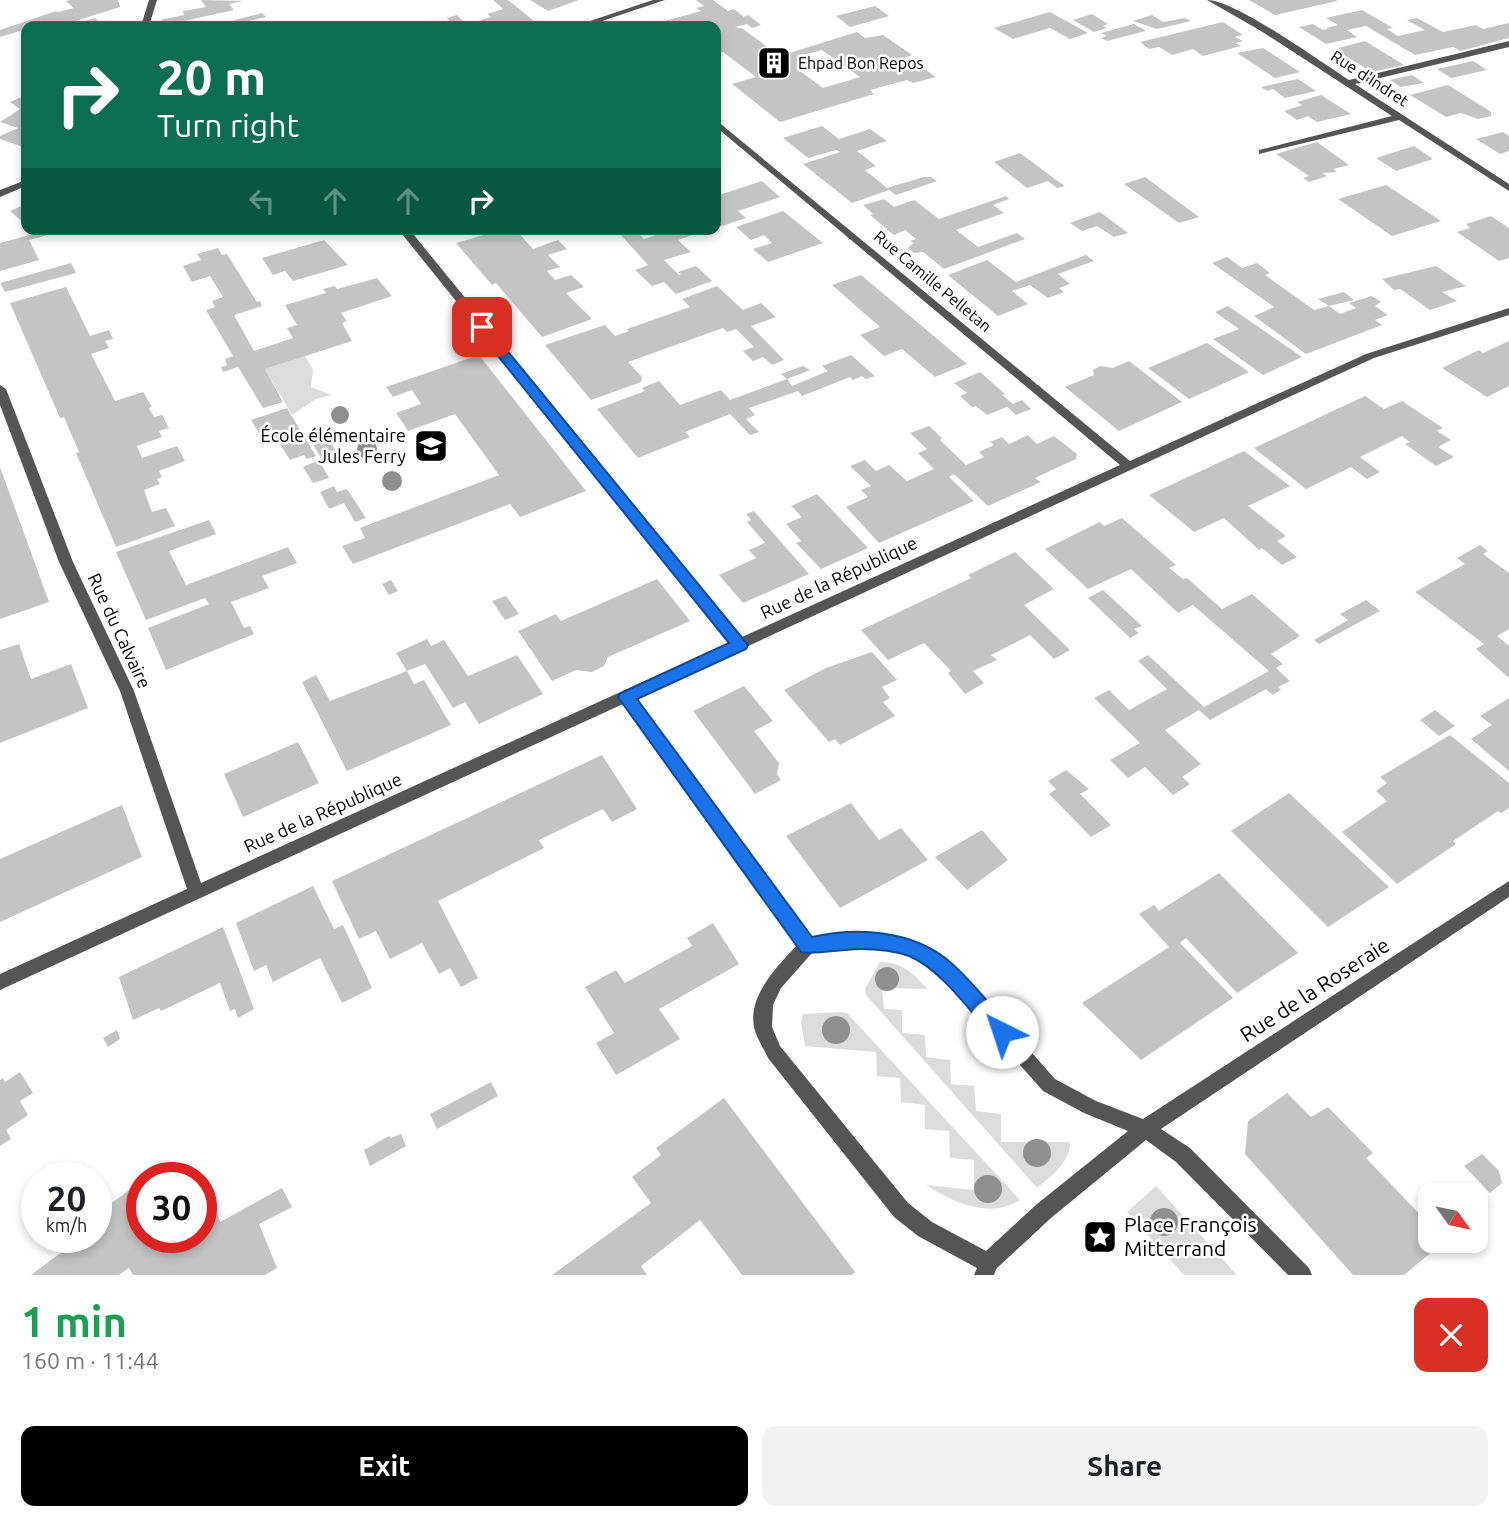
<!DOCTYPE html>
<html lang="en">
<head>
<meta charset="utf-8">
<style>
	body { margin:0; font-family:Ubuntu,sans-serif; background:#f2f2f2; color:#202124; height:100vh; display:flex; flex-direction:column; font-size:26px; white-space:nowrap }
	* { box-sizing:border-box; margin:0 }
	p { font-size:23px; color:#757577 }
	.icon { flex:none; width:38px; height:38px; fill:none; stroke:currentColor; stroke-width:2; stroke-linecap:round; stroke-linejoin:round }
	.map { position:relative; height:1275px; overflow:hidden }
	.sheet { display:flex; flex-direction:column; background:#fff; flex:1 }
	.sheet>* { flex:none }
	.guide { position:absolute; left:21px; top:21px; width:700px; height:214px; border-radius:14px; box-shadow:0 4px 10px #0003; background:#0b6e4f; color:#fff; overflow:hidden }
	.needle { width:46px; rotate:123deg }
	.fabs { position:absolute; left:1418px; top:1183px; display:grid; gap:14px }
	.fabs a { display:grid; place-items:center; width:70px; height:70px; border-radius:14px; background:#fff; box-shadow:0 4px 10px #0003; font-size:35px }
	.speed { position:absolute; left:21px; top:1162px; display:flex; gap:14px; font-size:35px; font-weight:700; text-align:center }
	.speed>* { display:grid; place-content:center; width:91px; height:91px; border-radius:50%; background:#fff; box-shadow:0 4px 10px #0003; line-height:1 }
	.speed small { font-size:18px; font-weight:400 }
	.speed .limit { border:10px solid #d22; background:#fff; color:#111 }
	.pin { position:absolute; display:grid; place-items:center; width:60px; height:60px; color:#fff; margin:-30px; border-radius:14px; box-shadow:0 4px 10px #0006 }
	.me { position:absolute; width:77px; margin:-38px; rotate:319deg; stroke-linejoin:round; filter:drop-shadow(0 0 5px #0008) }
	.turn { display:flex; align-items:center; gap:24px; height:147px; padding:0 21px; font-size:32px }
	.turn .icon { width:91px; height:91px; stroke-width:2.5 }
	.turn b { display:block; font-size:49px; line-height:60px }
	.lanes { display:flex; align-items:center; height:66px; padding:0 21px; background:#0003; justify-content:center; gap:35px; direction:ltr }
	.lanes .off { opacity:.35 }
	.round { display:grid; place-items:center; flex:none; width:74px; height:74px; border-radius:14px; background:#f2f2f2 }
	.headline { display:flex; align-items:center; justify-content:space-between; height:119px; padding:0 21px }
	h1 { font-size:42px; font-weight:700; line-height:52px; color:#1e9e55 }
	.cta { display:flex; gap:14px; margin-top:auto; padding:14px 21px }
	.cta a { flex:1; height:80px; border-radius:14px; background:#000; color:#fff; font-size:28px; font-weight:700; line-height:80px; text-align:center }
	.cta a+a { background:#f2f2f2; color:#202124 }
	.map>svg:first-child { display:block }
	.green { fill:#dcdcdc }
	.building { fill:#c4c4c4; fill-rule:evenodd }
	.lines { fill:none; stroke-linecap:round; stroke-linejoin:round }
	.minor { fill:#555; fill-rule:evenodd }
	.tree { fill:#8f8f8f }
	.route { fill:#1a73e8; stroke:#114b97; stroke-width:2 }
	.labels { text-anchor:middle; stroke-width:5; stroke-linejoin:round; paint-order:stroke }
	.far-poi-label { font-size:16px; fill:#000; stroke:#fff; text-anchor:start }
	.far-street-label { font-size:16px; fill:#000; stroke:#fff }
	.poi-label { font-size:18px; fill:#000; stroke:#fff; text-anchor:end }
	.street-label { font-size:18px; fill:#000; stroke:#fff }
	.near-street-label { font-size:21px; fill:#000; stroke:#fff }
	.near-poi-label { font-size:21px; fill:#000; stroke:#fff; text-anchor:start }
</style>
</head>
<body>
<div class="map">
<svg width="1509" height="1275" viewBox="0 0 1509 1275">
	<rect width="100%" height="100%" fill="#fff"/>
	<path class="green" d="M305,356l8,14 -2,17 20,8 -15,4 -24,16 -27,-46z
		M880,962c20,-1 35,12 47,27l-45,-1 2,21 18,1v23l23,2 1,22 24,3 1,24 23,2 2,25 25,3v28h69c0,21 -18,33 -33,46l-171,-193 -1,-6z
		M841,1012l6,1 173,187c-32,19 -66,3 -94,-15l48,5v-30l-24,-2 -1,-27 -24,-2v-24l-24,-3 -1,-24 -23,-2 -1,-24 -71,-6 -4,-23 2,-9z
		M1156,1186l81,89h-53l-57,-63z"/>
	<path class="building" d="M70,0h48l2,7 -61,19 -6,-5 -27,5v3l-26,8v-7l56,-19 2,1 16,-4 -8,-7z
		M201,0l42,1 -14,3 5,6 -73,16v-6l23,-5 -1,-4 23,-4z
		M493,0h15l26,21 -19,5h-35l-5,-4 16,-5 -4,-3 16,-5z
		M530,0h49l-31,11z
		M696,0h17l15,11 6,-2 10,8 4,-2 13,10 -9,3 -5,-4 -12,3 8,2 37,27 77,-24 8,6 18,-3 29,20 -19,7 4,3 15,-5 24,17 -23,6 -6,-3 -37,10 4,4 -94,28 -48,-38 24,-7 -33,-25 -7,2v-28h-69l54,-15 -5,-3 8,-2zM822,50l38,27 -37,11 -27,-20 16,-7 -8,-6z
		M1249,0h87l1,1 -62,14z
		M875,6l14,10 -39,11 -14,-11z
		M1362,10l31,18 -6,1 11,7 27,-6 -18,-10 10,-2 26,14 33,-7 7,4 26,-6v15l-49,13 -7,-4 -38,8 -49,-29 -19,4 10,7 -31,7 -27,-17 14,-3 10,6 5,-1 -2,-1 12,-3 -12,-7z
		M1050,12l38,21 -18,6 -20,-11 -37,11 -19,-11z
		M262,13l4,4 -39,9h-15z
		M1092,14l16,10 -5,2 4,2 -13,4 -21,-12z
		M457,15l10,11h-32l15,-5 -3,-3z
		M1152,15l11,7 22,-4 6,3 -34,8 -24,-8z
		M95,18l10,8h-36z
		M1223,22l20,13 -8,2 8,4 -7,2 5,3 -38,10 -10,-7 -21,6 -13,-8 -10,2 -9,-7z
		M1134,24l12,7 -39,10 -6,-3 6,-2 -6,-3z
		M1365,41l39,24 -32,7 -38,-23z
		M1263,48l37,24 -25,6 -38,-25z
		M1473,61l14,9 -36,8 -14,-9z
		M1412,75l12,8 -23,4 -11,-7z
		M1298,79l18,12 -31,7 -12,-9 -6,2 -6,-4z
		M1448,85l37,23 6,4v4l-13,3 -17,-6 -15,4 -36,-22z
		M26,95v14l-3,1 3,1v37l-26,-9v-3l18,-8 -18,-6 20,-13 -10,-7z
		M1321,95l30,19 -34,8 -9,-6 -11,4 -13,-9 18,-6 -5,-3z
		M822,126l17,13 31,-10 17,12 -30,10 19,15 -11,4 22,18 37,-11h7l6,4 -41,14 -7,-5 -37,13 -49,-39 37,-12 -4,-2 -28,8 -25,-20z
		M1503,132l6,4v15l-9,3 -24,-15z
		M1317,142l32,23 -16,4 4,3 -15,1 5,3 -18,6 -6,-4 6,-2 -33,-22z
		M1414,146l19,13 -37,12 -20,-13z
		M1020,153l35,26 10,7 -8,2 -9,-7 -21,7 -33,-26z
		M1145,177l54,40 -20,6 -55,-39z
		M762,181l18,16 -42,14 8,7 -30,10v-32z
		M1386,185l40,26 15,10 -49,15 -54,-37z
		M1006,196l3,3 -16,6 11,8 -48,17 22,17 39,-14 8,6 -81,30 -21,-17 -9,1 -6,-5 5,-5 -3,-2 6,-2 -11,-9 -11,5 -24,-20 3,-1 -10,-9 21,-6 10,8 20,-7 25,19z
		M26,204v21l-16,-14z
		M783,211l40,32 -55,19 -15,-13 19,-6 -8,-8 -13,5 -15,-13z
		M1100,212l28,21 -14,4 -17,-11 -15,5 -12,-8z
		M1491,216l18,12v30l-10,3 -42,-29 13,-4 -4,-4z
		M34,229h11l3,6 -19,5 10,20 -39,11v-28l37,-10z
		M504,229h11l18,20 25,-9 9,9 -19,6 12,12 -13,4 8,9 16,-5 13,12 -18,6 26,26 -50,18 -46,-54 -4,2 -36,-42z
		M624,229h10l10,10 31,-10h35l-32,11 13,12 -27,8 15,15 2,-1 -3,-2 18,-6 16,15 -36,13 -12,-12 -12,4 -17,-16 13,-5 -29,-32 7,-2z
		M324,240l24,25 -55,16 -8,-10 -12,4 -11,-17z
		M218,248l4,7 5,-1 30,48 3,-1 2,5 -28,9 20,36 39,-13 -6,-10 10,-3 -12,-20 41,-12 -3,-4 12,-3 2,3 40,-11 15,18 -51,17 6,8 -5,2 10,18 -87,28 18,33 -20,6 -25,-41 -15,5 -2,-5 6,-2 -2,-6 8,-3 -27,-46 9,-3 -3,-6 11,-4 -13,-21 -18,6 -9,-16 18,-6 -4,-6z
		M1086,255l8,6 -36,13 12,10 -11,4 5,4 -16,6 -18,-13 -18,6 16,13 -30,12 -50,-41 39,-15 29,22z
		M1227,257l15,11 15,-5 13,10 -5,2 49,35 15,-4 11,8 16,-6 -7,-5 23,-7 9,6 -6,4 13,9 -13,5 7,5 -76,29 -52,-38 20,-9 -62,-44z
		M71,263l5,10 -71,19 -5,-9z
		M1436,266l30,20 -24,6 15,9 -27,9 -30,-21 -6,1 -12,-11z
		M861,275l62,52 44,37 -32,13 -33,-28 -18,7 -24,-21 20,-8 -48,-42z
		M717,286l26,24 18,-7 15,14 -25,9 33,34 -12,5 -9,-8 -10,4 -10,-10 11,-4 -18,-18 -9,3 -4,-4 -95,34 14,15 -1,5 -50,18 -46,-55 60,-20 10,11 14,-5 -2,-2 63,-22 -8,-8z
		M66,287l24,49 19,-6 4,9 -8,2 4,7 -18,6 24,47 28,-9 9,15 -3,1 5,9 8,-2 7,13 -10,3 3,6 -25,9 5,12 35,-12 8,15 -26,10 3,6 -5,2 3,5 -16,6 8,22 14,-4 9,18 -59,21 -40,-94 3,-1 -15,-35 -4,1 -50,-115z
		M1344,292l10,8 -25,6 -11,-7z
		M1228,306l74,51 -39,18 -50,-36 26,-10 -24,-17z
		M1509,341v45l-22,11 -45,-29 37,-18 4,3z
		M1207,343l42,29 -60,27 -41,-31z
		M479,355l107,136 -66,26 -10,-13 -157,60 -11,-18 23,-8 -5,-10 139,-53 -44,-61 -47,17 -12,-18 25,-9 -9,-14 -19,7 -7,-10z
		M851,355l24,21 -9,3 -4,-3 -9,4 -3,-3 -48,19 -4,-5 -49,17 6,7 -9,4 13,13 -9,3 -20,-21 -45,18 5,5 -52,21 -41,-49 48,-18 -3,-3 17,-7 21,24 41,-15 9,10 57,-21 -6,-5 22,-8 7,4 -23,9 5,7 36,-15 -6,-5z
		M1129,361l53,41 -63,29 -54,-44 29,-12 -1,-5 7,-4 13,2z
		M980,372l25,22 -3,1 11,9 9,-4 9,9 -15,6 -9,-8 -20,8 -11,-9 -4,1 -12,-11 7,-3 -13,-10z
		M1365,396l19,13 18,-8 41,27 -6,3 14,9 -13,7 16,10 -18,9 -31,-22 5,-2 -8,-6 -42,21 20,15 -13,7 -16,-12 -45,22 -52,-41z
		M287,408l13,22 16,26 -9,3 -3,-4 -14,5 -13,-21 -8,2 -2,-3 8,-3 -4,-6 -12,4 -8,-13z
		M929,426l13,12 -2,2 26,25 18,-8 -5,-5 15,-7 -4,-3 12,-5 7,7 19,-9 9,9 17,-8 23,18 -1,5 -41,19 6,4 -53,24 -34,-32 -5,3 25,24 -95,42 -33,-36 22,-10 -7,-7 10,-4 -21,-20 15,-6 11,11 13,-6 18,16 27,-12 -16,-16 9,-4 -17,-16z
		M328,439l12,18 -16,6 -11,-19z
		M1244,451l46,35 -42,20 38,30 -9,5 20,16 -15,8 -20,-17 -3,2 -35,-32 -30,14 -45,-37z
		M319,460l10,18 -16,5 -10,-16z
		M0,467l49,135 -49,17z
		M334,486l3,6 10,-3 19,29 -11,4 -11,-19 -15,6 -9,-17z
		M817,494l51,54 -47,21 -25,-26 5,-2 -15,-17 16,-7 -11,-11z
		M754,511l55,63 -66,29 -24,-28 37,-17 -7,-8 16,-7 -18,-21 4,-2 -5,-6z
		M1122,518l54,47 -7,3 14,11 4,-1 35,31 30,-15 48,42 -29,18 12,10 -7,4 14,13 -12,6 3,3 -8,5 -7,-6 -56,31 -11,-10 -34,20 36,34 -19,13 8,7 -17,11 -28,-28 -17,11 -18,-18 30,-17 -46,-45 15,-8 20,20 38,-21 -29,-28 10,-6 56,52 65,-36 -76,-66 -15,8 -47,-44 -43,20 -43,-40 55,-27 4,4z
		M209,520l7,14 -47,17 17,34 102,-38 9,16 -35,13 7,12 -38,14 13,26 6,-2 4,8 -88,36 -18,-42 61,-24 -4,-6 -59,22 -30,-68z
		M1480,545l8,6 -5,3 26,19v56l-12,7 12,10v32l-33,-29 8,-5 -69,-52 50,-28 -8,-6z
		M1015,552l39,37 -30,16 46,45 -16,9 -24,-24 -39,20 6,5 -24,11 11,12 -19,11 -17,-21 3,-2 -27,-28 -36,17 -27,-30 110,-52 -3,-3z
		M657,579l33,42 -82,36 -4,9 -12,6 -16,-2 -24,11 -34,-50 38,-17 5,7z
		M391,580l7,11 -9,4 -7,-11z
		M1103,590l39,36 -8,3 5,4 -9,5 -42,-40z
		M506,596l13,18 -14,6 -13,-19z
		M1366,600l14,11 -61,33 -5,-4 34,-20 -8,-6z
		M427,639l4,7 13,-6 24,36 49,-21 26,39 -64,30 -14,-22 -12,6 -28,-44 -18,7 -11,-18z
		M19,644l12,35 40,-15 17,44 -88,35v-93z
		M872,652l25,28 -15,7 8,11 -7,4 12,14 -55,29 -5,-6 -6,3 -45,-52 42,-22z
		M407,671l7,13 10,-4 27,45 -104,46 -45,-89 14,-7 14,26z
		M744,686l29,35 -19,10 25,32 -2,11 4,6 -26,14 -62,-83z
		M1509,698v73l-38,-32 21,-14 -12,-9z
		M1435,710l20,16 -16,10 -19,-16z
		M1450,735l59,48v25l-8,5 -3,-2 -45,30 3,3 -59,40 -55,-52 45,-31 -11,-10 11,-8 -7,-6z
		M298,742l21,41 -76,34 -19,-43z
		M602,755l35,54 -25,13 -9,-13 -64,31 5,8 -106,53 40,77 -17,9 -11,-19 -11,6 -17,-31 -32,16 -14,-28 -17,8 -27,-58z
		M1066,770l23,19 -9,5 31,31 -20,12 -42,-43 7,-5 -8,-8z
		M1289,793l100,94 -61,40 -97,-96z
		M851,803l28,37 22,-12 27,32 -88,48 -54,-72z
		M122,805l20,52 -142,65v-63z
		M982,830l26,30 -41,30 -32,-33z
		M1219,873l79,80 -61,40 -51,-55 -6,5 53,55 -92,62 -59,-57 87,-56 -30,-33 15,-9 5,6z
		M313,886l21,43 9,-4 29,63 -30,15 -22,-45 -47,24 -7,-17 -12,6 -18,-48z
		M713,923l26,41 -80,45 21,30 -64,36 -20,-32 18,-10 -29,-46 31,-17 9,13 67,-37 -5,-8z
		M223,927l31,82 -16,9 -3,-9 -5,2 -10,-28 -59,28 -2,-3 -26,12 -14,-43z
		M117,1030l3,9 -12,8 -5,-9z
		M20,1072l13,21 -13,8 8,14 -22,15 5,9 -11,7v-66l3,-2 2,4z
		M491,1082l7,14 -61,33 -7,-15z
		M1287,1093l24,24 17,-10 45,46 -7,5 64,67v16h15l-41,34h-51l-108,-121 3,-33z
		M724,1098l131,174 -3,3h-110l-42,-55 -59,46 6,9h-95l99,-72 -19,-26 29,-22 -5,-7z
		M401,1134l5,12 -36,20 -6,-16 25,-14 2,2z
		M1482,1154l17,17 3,12 -12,10 -26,-27z
		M142,1181v56h59v-16l16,-9 3,10 62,-34 10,19 -33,17 18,44 -12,7h-132l-4,-7 -10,7h-88l51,-38h14v-23z"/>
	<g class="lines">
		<path class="minor" d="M149,0h8l-8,26h-8z
			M653,0h12l-78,26h-12z
			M1207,0c28,0 114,62 142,80l160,-39v6l-154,37 154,100v7l-110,-71 -140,34v-4l133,-34 -131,-85z
			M716,120l414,341 236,-107 143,-46v7l-135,43 -739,340 176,240 25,-5 31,1 45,6 37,23 13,11 93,105 41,22 47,18 366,-238v16l-348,232 29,19 119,120 3,7h-24l-112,-113 -30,-22 -95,78 -55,51 -2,6h-20l3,-7 -59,-32 -24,-19 -126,-159c-4,-9 -12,-21 -14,-31 -6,-32 23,-60 43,-82l-174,-241 -623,286v-16l187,-85 -67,-198 -61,-129 -59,-157v-20l6,4 67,173 61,129 67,192 529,-241 -332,-413h11l333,408 378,-172 -404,-338zM836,947c21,1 54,0 73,8 15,6 29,20 41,31l93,105 41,22 44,18 -91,73 -51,47 -54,-29 -24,-19 -128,-157 -8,-19 1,-22 8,-17 31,-35z
			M26,180v6l-26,11v-7z"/>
	</g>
	<g class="tree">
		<circle cx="340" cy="415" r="9"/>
		<circle cx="367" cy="449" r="10"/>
		<circle cx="392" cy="481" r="10"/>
		<circle cx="887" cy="979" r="12"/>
		<circle cx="836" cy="1030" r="14"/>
		<circle cx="1037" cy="1153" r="14"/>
		<circle cx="988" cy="1189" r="14"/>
		<circle cx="1164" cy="1222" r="14"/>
	</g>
	<path class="route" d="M482,324l4,1 262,320 -2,4 -109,50 175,238c46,-10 101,-7 138,25 22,19 40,43 59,64l3,6 -3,7 -7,3 -7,-3c-23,-25 -54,-70 -86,-83 -14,-5 -35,-7 -49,-7 -15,0 -50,6 -59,3l-183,-255 3,-4 108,-50 -252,-313v-5z"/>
	<defs>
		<symbol id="building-square" viewBox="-11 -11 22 22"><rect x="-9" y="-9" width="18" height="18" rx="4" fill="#000" stroke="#fff"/><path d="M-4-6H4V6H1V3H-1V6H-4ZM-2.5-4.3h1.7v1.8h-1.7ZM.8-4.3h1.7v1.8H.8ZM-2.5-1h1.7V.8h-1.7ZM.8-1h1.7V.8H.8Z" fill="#fff"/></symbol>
		<symbol id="school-square" viewBox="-11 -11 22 22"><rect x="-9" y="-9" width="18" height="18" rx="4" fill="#000" stroke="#fff"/><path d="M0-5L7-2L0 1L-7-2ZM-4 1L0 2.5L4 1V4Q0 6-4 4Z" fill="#fff"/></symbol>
		<symbol id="sight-square" viewBox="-11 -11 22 22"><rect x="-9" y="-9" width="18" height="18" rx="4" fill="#000" stroke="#fff"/><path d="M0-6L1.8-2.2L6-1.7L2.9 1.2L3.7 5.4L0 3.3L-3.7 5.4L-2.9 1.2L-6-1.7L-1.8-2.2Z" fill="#fff"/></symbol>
	</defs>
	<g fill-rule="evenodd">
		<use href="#building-square" x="755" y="44" width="38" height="38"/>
		<use href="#school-square" x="412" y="427" width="38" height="38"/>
		<use href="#sight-square" x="1081" y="1218" width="38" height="38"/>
	</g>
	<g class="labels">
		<g class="far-poi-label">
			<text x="798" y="69">Ehpad Bon Repos</text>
		</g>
		<g class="far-street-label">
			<text transform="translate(1370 78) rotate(33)" y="6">Rue d'Indret</text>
			<text transform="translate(933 281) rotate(40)" y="6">Rue Camille Pelletan</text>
		</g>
		<g class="poi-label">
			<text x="406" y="442">École élémentaire<tspan x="406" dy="21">Jules Ferry</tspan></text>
		</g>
		<g class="street-label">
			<text transform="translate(839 578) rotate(-25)" y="6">Rue de la République</text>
			<text transform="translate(119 631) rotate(65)" y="6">Rue du Calvaire</text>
			<text transform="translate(323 813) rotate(-24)" y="6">Rue de la République</text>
		</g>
		<g class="near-street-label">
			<text transform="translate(1315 990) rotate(-33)" y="7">Rue de la Roseraie</text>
		</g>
		<g class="near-poi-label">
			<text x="1124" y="1232">Place François<tspan x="1124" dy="24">Mitterrand</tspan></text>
		</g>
	</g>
</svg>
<div class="fabs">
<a><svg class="needle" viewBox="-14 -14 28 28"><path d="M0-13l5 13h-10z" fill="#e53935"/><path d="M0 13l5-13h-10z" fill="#757577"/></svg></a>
</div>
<div class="speed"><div>20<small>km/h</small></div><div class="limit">30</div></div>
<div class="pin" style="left:482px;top:327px;background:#d93025"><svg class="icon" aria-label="arrive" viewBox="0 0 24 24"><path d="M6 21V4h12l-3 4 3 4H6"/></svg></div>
<svg class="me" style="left:1002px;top:1032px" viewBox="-20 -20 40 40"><circle r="19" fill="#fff"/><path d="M0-13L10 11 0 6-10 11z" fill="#1a73e8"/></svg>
<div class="guide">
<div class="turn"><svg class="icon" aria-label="right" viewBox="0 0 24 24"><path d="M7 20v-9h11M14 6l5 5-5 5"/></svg><div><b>20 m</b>Turn right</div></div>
<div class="lanes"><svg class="icon off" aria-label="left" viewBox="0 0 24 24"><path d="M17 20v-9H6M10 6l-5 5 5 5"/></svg><svg class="icon off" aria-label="ahead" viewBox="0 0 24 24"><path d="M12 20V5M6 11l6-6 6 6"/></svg><svg class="icon off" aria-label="ahead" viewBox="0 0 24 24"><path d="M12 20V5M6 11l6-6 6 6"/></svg><svg class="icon" aria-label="right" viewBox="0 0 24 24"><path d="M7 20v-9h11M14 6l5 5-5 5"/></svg></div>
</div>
</div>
<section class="sheet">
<div class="headline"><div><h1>1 min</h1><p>160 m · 11:44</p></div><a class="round" style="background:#d93025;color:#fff"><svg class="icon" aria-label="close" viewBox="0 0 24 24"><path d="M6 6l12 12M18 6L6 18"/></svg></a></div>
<div class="cta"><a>Exit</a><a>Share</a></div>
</section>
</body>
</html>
